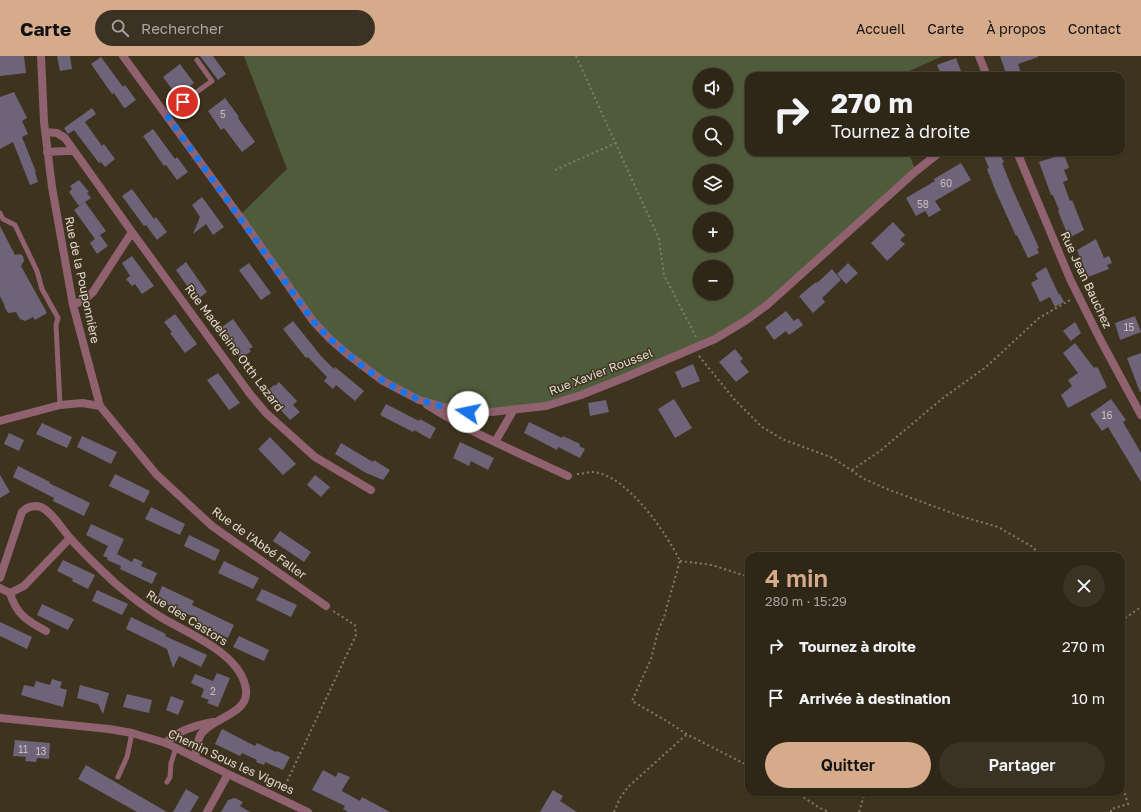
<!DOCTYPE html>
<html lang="fr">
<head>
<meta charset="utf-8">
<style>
	body { margin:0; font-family:"Golos Text",sans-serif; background:#3a3223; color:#f1f3f6; height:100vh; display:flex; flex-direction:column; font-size:15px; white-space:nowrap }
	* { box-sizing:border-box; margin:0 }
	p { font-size:13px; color:#a7a5a1 }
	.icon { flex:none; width:22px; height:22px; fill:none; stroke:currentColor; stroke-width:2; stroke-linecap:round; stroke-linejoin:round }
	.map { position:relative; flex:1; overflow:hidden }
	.panel { position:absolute; left:745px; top:496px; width:380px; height:244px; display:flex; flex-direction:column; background:#2e2616; border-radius:12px; box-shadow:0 1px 3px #0004,0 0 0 1px #494335 }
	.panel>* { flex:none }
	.guide { position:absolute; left:745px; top:16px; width:380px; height:84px; border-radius:12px; box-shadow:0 1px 3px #0004,0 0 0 1px #494335; background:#2e2616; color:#f1f3f6; overflow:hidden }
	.controls { position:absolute; left:693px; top:12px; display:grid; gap:8px }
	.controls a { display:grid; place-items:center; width:40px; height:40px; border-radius:50%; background:#2e2616; box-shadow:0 1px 3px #0004,0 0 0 1px #494335; font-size:20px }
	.pin { position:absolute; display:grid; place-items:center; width:34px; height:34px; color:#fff; margin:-17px; border:2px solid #fff; border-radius:50%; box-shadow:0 1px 4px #0007 }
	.me { position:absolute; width:44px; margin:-22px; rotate:281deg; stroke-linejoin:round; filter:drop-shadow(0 0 3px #0008) }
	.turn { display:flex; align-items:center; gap:14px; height:84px; padding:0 20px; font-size:18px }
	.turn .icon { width:52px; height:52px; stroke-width:2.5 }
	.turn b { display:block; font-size:28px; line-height:34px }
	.round { display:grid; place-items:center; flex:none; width:42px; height:42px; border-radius:21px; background:#3a3223 }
	.head { display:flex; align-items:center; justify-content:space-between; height:68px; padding:0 20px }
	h1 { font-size:24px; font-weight:600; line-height:30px; color:#d6ab8b }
	.button { display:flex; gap:8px; margin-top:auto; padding:8px 20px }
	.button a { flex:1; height:46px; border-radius:24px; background:#d6ab8b; color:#111; font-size:16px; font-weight:600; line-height:46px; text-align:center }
	.button a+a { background:#3a3223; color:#f1f3f6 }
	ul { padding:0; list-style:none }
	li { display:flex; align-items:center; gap:12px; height:52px; padding:0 20px }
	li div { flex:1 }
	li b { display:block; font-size:15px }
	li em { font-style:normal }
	header { display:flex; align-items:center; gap:24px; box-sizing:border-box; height:56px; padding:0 20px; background:#d6ab8b; color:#111 }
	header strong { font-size:19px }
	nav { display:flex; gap:22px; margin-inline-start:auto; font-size:14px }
	.search { width:280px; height:36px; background:#3a3223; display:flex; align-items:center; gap:10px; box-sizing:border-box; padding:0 14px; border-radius:22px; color:#a7a5a1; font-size:15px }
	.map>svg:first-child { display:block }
	.green { fill:#4f5c3c; fill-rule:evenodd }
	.building { fill:#6e647a }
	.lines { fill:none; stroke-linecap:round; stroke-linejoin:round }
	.path { stroke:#847b69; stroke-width:2; stroke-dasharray:2 3; stroke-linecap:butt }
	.service { stroke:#90616e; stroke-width:5 }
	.minor { stroke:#90616e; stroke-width:8 }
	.tertiary { stroke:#90616e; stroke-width:8 }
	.route { stroke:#1a73e8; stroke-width:7; stroke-dasharray:0 12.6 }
	.labels { text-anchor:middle; stroke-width:3; stroke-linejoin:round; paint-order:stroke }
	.number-label { font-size:10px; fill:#c6beba }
	.street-label { font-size:12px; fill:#e3dcd0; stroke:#3e331e }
</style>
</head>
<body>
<header>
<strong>Carte</strong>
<div class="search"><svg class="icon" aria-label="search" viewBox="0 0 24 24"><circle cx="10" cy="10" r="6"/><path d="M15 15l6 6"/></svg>Rechercher</div>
<nav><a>Accueil</a><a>Carte</a><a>À propos</a><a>Contact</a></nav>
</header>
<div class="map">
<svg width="1141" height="756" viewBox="0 0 1141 756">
	<rect width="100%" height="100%" fill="#3e331e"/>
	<path class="green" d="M244,0h699l-45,20h-149v76h159l8,19 -171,150 -164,74 -68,16 -69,-4 -61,-26 -53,-42 -91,-123 48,-47zM700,19h26v26h-26zM700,67h26v26h-26zM700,115h26v26h-26zM700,163h26v26h-26zM700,211h26v26h-26z"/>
	<path class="building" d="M0,0h24l2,17 -26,3z
		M57,0h13l2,13 -12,2z
		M200,0h13l13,18 -8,6z
		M1000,0h38v1l-20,7 4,12h-15z
		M101,1l22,30 2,-2 11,15 -11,8h-1l-10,-15 -2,1 -21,-30z
		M956,2l7,18h-21l-5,-11z
		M180,8l14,19 -17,13 -14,-19z
		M14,36l13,26 -5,3 6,13 -6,3 14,35h-1l3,10 -8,3 -17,-43 -13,7v-52z
		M225,42l14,19 -1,1 17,24 -13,10 -18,-24 -3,2 -13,-19z
		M92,52l4,6 -11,8 17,24 2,-2 11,15 -10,8 -4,-5 -2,1 -25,-33 -6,4 -4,-6z
		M153,73l22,30 2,-2 11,15 -11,8 -11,-15 -2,1 -21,-30z
		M982,96h17l5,10 -2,1 10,25 27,60 -2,1 2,4 -11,5 -11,-23 -1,1 -20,-44 -9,-23 2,-1z
		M1064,98l5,14 -5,2 4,10 -5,2 7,19 2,-1 12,30 -15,8 -11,-27 1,-1 -6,-15h-2l-12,-33z
		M961,107l10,17 -36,21 6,9 -12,7 -4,-6 -9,5 -10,-18 29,-17 -1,-2z
		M79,124l10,12 -2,1 4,5 -12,8 -10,-14 3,-3 -2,-3z
		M132,133l22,30 2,-2 11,15 -10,8 -11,-15 -2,1 -22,-30z
		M202,141l22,30 -11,8 -7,-11 -13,10 7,-17 -8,-12z
		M85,146l21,29 -6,4 8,11 -11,8 -7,-11 5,-4 -21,-29z
		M893,166l12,13 -5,5 5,4 -18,17 -16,-18z
		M0,170l15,29 5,-1 3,2 1,5 -3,5 26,47 -12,7 -2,-3 -8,4 -5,-2 -4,-7 -8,1 -3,-5 -1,-4 -4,-8z
		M1096,183l8,19 5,-2 3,7 -5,2 2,4 -21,8 -11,-27z
		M132,200l22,30 -12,8 -7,-10 -3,2 -6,-7 4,-3 -8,-13z
		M186,206l21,30 -10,8 -21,-30z
		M249,207l22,30 -10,7 -22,-30z
		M848,207l10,10 -12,11 -9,-10z
		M1046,211l13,28 1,-1 4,8 -9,5 -5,-10 -10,5 -9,-19 7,-4 -3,-5z
		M832,213l9,11 -19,18 3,4 -12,11 -14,-17 17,-14 1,1z
		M786,255l8,10 4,-3 5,7 -14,10 -3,-4 -12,9 -9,-13z
		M175,258l22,30 -12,9 -15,-20 2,-1 -8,-10z
		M1135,260l6,16 -21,8 -5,-17z
		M233,263l20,28 -4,2 2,2 -10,8 -22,-30z
		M293,265l28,35 13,13 1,-2 29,24 -9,10 -19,-16 -3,4 -9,-8 3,-4 -19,-20 -2,1 -23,-29z
		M1075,266l6,11 -10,8 -8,-10z
		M1075,287l19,25 2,-1 2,1 9,19 -39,21 -7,-13 11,-9 -4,-6 10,-7 -15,-20z
		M735,293l8,10 -3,2 9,11 -13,10 -17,-20z
		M1141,297v39h-1l-13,-34z
		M693,308l7,17 -18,7 -7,-16z
		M218,317l22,30 -11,7 -22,-30z
		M279,326l18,19 -4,4 7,7 -10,8 -25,-27 9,-8 1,1z
		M674,343l18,29 -17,10 -17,-29z
		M1111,343l15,21 -3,2 18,31v29l-33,-55 -6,4 -12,-17z
		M606,344l3,12 -19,4 -2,-13z
		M386,348l33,17 1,-2 16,9 -6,11 -16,-9 -1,2 -33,-17z
		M529,366l33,16 1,-2 17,8 -1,2 6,3 -5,9 -22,-11 -1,3 -33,-17z
		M42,367l30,14 -5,11 -31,-14z
		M9,377l15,7 -5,11 -15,-7z
		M82,380l35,16 -6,12 -34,-17z
		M270,381l26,27 -13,11 -25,-26z
		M460,386l34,16 -6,12 -17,-9 -2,5 -16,-8z
		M341,387l32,19 1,-2 16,10 -7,10 -17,-7 -31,-19z
		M18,410l32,16 -1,1 41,20 -6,13 -31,-15 1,-3 -41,-21z
		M115,418l35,17 -6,12 -35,-17z
		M0,419l10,17 -10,6z
		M315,419l15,12 -9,10 -14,-12z
		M151,451l34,17 -5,11 -35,-16z
		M91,468l33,15 -7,15 15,8 2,-4 9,4 -2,4 16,7 -5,11 -32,-15 1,-3 -14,-6 1,-2 -5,-2 5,-10 -22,-11z
		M280,475l31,21 -7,10 -31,-21z
		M189,479l31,15 -5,11 -31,-15z
		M63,504l32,15 -7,14 -16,-8 1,-2 -16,-8z
		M224,505l35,17 -6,11 -35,-16z
		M162,530l32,15 -2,4 42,20 -6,13 -32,-15 2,-4 -41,-20z
		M262,533l35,16 -6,12 -35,-17z
		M97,534l31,14 -6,11 -30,-14z
		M42,548l32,15 -6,11 -31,-15z
		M131,561l35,17 -1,2 42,19 -6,12 -22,-11 -6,12 -6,-19 -41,-20z
		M0,566l32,15 -5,12 -27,-13z
		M239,580l30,14 -5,11 -31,-14z
		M217,617l13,5 -12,29 -11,-4 2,-3 -8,-3 3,-8 -13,-6 4,-9 18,7z
		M52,623l10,3 -2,6 7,2 -4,17 -42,-12 3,-10 10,2 2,-6 14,4z
		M80,629l29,8 -6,21 -5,-10 -21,-6z
		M127,638l25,6 -3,13 -26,-6z
		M171,640l13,5 -6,14 -12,-5z
		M222,673l33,17 2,-3 19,9 1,-1 13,6 -7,13 -18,-8 -1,3 -8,-3 1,-2 -15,-7 -2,3 -25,-12z
		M15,684l35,3 -1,16 -12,-1 -1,4 -11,-1 1,-4 -13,-1z
		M86,709l81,47h-30l-59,-33z
		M323,714l13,7 2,-5 12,5 -8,13v1l18,10 2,-4 28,15h-42l-5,-3 2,-3 -33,-16z
		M186,733l13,8 -9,15h-17z
		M553,734l10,6 -3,5 17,11h-37z
		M235,742l8,4 -3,4 10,6h-29l7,-12z"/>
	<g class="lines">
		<path class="path" d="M576,0l83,183 5,36 32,62
			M555,114l61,-27
			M699,300l35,43 28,28 20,12 51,19 31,21 23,10 73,27 38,11 35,20 6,8 -1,1
			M852,414l28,-19 63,-53 43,-31 53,-49 31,-18
			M577,418c5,0 11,-2 15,-2 34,1 75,62 88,89l-16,56 -6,14 -7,28 -19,42 33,19 23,15 61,31
			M680,505l32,4 37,12
			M1121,565l20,-14
			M283,734l73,-155 -1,-10 -22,-14
			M795,736l25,16 9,4
			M614,756l6,-14 8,-11 58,-52
			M859,756l6,-20
			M1111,756v-3l17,-5 -7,-24"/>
		<path class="service" d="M166,58l46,-33 -15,-21
			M0,157l3,6 12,6 22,46 5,18 16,29 -2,7 4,80
			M118,721l9,-20 5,-24
			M167,726l3,-5 1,-14 5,-15"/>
		<path class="minor" d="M123,0l120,165 70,100 17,18 16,14 37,28 36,19 25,7 24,5h23l55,-6 35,-11 45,-18 89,-38 30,-18 22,-16 149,-134 24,-19
			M979,0l8,20
			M45,76l12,1 8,5 67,94 118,162 16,19 49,44 56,33
			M47,96l20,-1h7
			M1017,96l53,127 30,60 41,76
			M73,249l11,-5 9,-8 39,-60
			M427,349c44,28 94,49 141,71
			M100,350l56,68 56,52 114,80
			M0,365l60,-16 22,-2 18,3 -27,-101 -21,-118 -8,-65 -3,-66
			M495,386l18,-31
			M0,522l22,-66c5,-5 12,-7 19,-5 10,4 22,23 29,31 14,16 30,31 45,45 14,12 28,23 44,33 27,17 83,37 87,74 3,24 -33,27 -45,44 -4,7 -5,16 -6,23
			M0,532l10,5 14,-7 46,-48
			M10,537c6,21 17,28 36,38
			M166,687c11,-13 31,-18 47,-21
			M207,756l21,-38"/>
		<path class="tertiary" d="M0,662l109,11 23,4 34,10 62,31 80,38"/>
	</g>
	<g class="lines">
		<path class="route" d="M183,46l-17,12 147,207c26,28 55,52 88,70 7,3 13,7 20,9 15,6 31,9 47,12"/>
	</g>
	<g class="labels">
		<g class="number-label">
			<text x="223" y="62">5</text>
			<text x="946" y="131">60</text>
			<text x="923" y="152">58</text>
			<text x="1129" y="275">15</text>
			<text x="1107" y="363">16</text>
			<text x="213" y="639">2</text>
			<text x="23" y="697">11</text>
			<text x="41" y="699">13</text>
		</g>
		<g class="street-label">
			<text transform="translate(82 224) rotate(78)" y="4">Rue de la Pouponnière</text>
			<text transform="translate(1086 224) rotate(65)" y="4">Rue Jean Bauchez</text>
			<text transform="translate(234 292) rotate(53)" y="4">Rue Madeleine Otth Lazard</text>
			<text transform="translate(601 316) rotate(-21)" y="4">Rue Xavier Roussel</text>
			<text transform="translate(259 487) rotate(36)" y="4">Rue de l'Abbé Faller</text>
			<text transform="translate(187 562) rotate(32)" y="4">Rue des Castors</text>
			<text transform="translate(231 706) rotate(25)" y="4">Chemin Sous les Vignes</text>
		</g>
	</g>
</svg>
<div class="controls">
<a><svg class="icon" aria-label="sound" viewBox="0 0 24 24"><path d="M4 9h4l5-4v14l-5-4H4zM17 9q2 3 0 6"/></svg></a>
<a><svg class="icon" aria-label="search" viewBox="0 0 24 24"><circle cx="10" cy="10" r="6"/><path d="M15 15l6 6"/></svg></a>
<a><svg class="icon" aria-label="layers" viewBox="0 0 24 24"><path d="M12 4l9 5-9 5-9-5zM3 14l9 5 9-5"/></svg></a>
<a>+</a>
<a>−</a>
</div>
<div class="pin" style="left:183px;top:46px;background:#d93025"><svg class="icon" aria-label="arrive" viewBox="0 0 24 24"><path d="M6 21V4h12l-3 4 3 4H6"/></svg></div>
<svg class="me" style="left:468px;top:356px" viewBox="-20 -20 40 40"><circle r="19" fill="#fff"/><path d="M0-13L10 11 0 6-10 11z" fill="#1a73e8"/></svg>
<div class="guide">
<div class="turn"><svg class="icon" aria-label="right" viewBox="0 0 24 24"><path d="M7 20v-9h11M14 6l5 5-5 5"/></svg><div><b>270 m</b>Tournez à droite</div></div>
</div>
<section class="panel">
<div class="head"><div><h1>4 min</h1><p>280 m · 15:29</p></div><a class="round"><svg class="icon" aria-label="close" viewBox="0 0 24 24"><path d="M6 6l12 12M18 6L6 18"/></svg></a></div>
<ul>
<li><svg class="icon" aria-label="right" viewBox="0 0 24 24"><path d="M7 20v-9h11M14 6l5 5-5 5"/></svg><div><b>Tournez à droite</b></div><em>270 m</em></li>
<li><svg class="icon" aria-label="arrive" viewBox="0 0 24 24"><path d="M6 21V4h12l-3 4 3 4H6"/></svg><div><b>Arrivée à destination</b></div><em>10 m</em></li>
</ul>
<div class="button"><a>Quitter</a><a>Partager</a></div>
</section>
</div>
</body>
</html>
